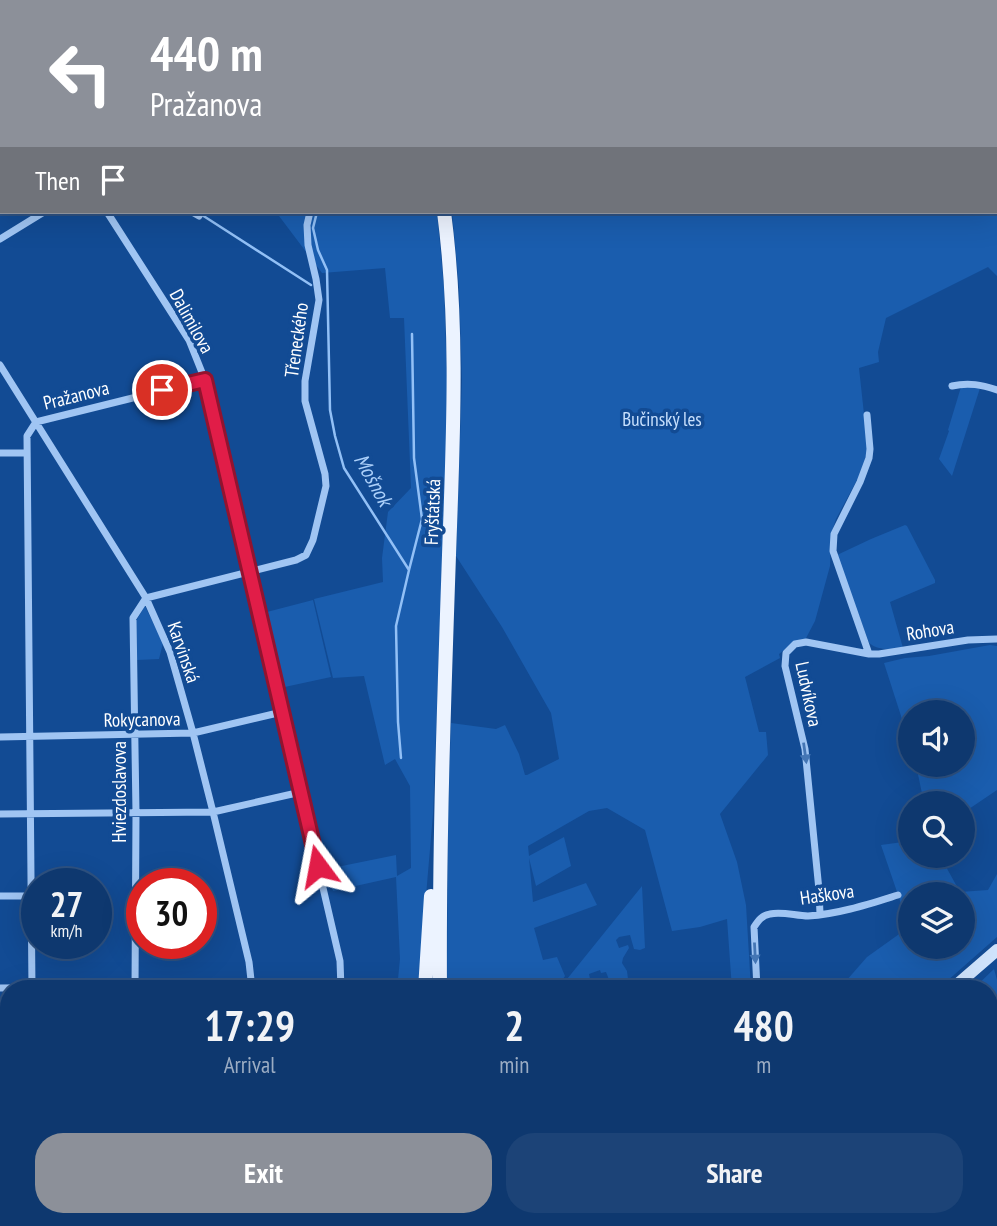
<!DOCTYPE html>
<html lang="en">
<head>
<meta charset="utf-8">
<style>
	body { margin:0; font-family:"PT Sans Narrow",sans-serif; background:#1c4377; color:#f1f3f6; height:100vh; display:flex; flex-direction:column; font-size:26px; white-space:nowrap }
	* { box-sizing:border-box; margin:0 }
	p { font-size:23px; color:#9bacc3 }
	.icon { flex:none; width:38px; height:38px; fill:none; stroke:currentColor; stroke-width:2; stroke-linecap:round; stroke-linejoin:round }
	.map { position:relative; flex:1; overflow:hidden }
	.panel { position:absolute; left:0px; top:980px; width:998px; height:247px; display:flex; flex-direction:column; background:#0e386f; border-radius:28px 28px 0 0; box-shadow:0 7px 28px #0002,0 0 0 2px #2e5282 }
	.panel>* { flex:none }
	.hud { position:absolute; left:0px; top:0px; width:998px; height:214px; box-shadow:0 7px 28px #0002,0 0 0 2px #2e5282; background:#8c9099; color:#fff; overflow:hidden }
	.tools { position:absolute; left:898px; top:700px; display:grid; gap:14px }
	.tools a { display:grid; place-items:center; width:77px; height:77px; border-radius:50%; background:#0e386f; box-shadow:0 7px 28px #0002,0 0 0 2px #2e5282; font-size:35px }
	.speed { position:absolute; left:21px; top:868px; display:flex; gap:14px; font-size:35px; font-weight:700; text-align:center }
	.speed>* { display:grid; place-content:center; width:91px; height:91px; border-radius:50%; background:#0e386f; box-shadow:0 7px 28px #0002,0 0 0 2px #2e5282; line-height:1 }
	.speed small { font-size:18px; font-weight:400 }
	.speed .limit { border:10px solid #d22; background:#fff; color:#111 }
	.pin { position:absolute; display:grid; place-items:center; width:60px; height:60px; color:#fff; margin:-30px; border:4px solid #fff; border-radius:50%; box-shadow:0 2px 7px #0007 }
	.me { position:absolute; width:77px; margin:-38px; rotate:347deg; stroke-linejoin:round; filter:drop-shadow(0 0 5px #0008) }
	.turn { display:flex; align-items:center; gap:24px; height:147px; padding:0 35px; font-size:32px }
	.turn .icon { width:91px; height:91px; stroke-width:2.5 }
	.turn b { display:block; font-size:49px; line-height:60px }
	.then { display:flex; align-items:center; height:66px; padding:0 35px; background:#0003; gap:14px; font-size:26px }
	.eta { display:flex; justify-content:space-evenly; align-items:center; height:119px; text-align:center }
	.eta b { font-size:42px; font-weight:700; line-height:49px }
	.button { display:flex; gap:14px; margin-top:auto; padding:14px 35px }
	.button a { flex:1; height:80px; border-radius:28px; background:#8c9099; color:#fff; font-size:28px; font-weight:700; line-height:80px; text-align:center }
	.button a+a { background:#1c4377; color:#f1f3f6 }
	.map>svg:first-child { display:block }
	.green { fill:#1a5dae; fill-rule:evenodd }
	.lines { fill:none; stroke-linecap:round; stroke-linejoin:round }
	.stream { stroke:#92c0f6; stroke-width:2.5 }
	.street { stroke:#a0c5f3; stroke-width:7 }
	.secondary { stroke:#cfe3fc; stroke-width:12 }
	.primary { stroke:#ecf3ff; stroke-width:14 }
	.oneway { fill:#4476b5 }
	.route-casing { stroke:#92132f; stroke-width:18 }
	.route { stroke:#e11d48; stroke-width:12 }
	.labels { text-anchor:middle; stroke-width:7; stroke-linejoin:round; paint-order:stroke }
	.street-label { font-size:19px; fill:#fff; stroke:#124b94 }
	.park-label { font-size:19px; fill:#c8e0fd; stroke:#124b94 }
	.water-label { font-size:21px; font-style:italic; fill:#acd0fa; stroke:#124b94 }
</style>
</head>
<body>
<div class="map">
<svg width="997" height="1226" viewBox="0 0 997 1226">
	<rect width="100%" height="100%" fill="#124b94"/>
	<path class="green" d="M0,0h388l1,2h-387v22l-2,-1z
		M404,0h449l-1,2h-447z
		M909,0h88v276l-9,-9 -102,51 -8,34 1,10 -20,6 9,83 -10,27 -22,41 -5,15 -1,32 -15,55 -10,19 -11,2 -15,12 1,4 -35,19 14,55h7l2,23 -48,59 17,48 9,43 5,84h-19l-5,-70 -27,8 -28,4 -27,-101 -38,-22 -18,3 -61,35 1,10 35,-19 7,29 -35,20 -7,-28 4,44 53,-19 11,22 -63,23 9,32 14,-3 8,19 -8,13h-110l1,-174 3,-92 45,6 9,-4 14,29 6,21h2l32,-16 -8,-46 -49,-86 -46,-71 6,-176 -3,-93 -7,-75h544v-210h-87z
		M276,212h161l7,76 3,92 -1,79 -13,355 -15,175h-21l3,-30 -4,-82 -63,14 -6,-22 69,-14 1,21 14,-8 -1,-82 -15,-27 -10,6 -21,-89 -31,2 -19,-79 69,-17 -1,-24 6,-46 23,-24 -7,-170h-14l-5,-50 -63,5z
		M961,387l19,1 -28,88 -13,-17 10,-28 -1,-1z
		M905,525l2,1 28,54v3l-45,19 13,46c-13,1 -24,3 -34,-5l-32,-88 34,-16z
		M313,600l18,77 -51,11 -17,-75z
		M145,606l18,37 -4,16 -22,1 -1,-39z
		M990,645l7,1v144l-34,23 -1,-10h-38l-8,-38h46v-53h-52v32l-26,-81 21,-5 24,-2z
		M910,841v15h30l20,36 28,-2 9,-16v63l-59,52h-99l28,-32 42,-30 -28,-82zM910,894h52v53h-52z
		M642,886l3,62 -5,2 -6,-1 -4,-14 -11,2 -3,3 3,8 9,-3 1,3 -6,10 -1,5 5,8 1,8 -3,10h-14l1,-2 -6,-15 -5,1 -1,-3 -11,4 1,5 -11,3 1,7h-21z
		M994,969l3,11v246l-8,-66v-171h-16z
		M9,1151v23l-9,2v-23z
		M300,1218h102l1,8h-104z
		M528,1218h6l1,8h-41v-3z
		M589,1218h48l1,8h-47z
		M693,1218h59l1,8h-59z"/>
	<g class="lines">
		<path class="stream" d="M0,82l2,1
			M996,187l1,2
			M317,212l-4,16 5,22 9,20 3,140 5,26 9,32 65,102 -13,56 2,96 3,36
			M202,215l109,70
			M409,570l13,-51 -8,-61 -2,-124
			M312,1226l5,-8"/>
		<path class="street" d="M0,92l2,1
			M107,212l82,128 16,40 135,581 1,28
			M192,212l7,4
			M0,239l44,-27
			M0,365l146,233 24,54 23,81 20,79 36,150 3,27
			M952,386c17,-4 30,-1 45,4
			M867,415l3,34 -1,9 -9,24 -26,52 -1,17 36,103
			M36,422l169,-42
			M0,453h27
			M0,737l193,-4 89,-21
			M0,814l213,-2 88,-20
			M0,896h32
			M820,914l-1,-24 -14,-141 -20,-83 1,-13 9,-9 11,-2 63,12h10l89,-14 29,-1
			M0,988l246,-2 11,-3 85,3
			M32,989l-5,-553 9,-14
			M135,989l1,-176 -3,-195 13,-20 150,-38 10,-5 7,-15 13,-54 -1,-12 -20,-73v-20l14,-81 -3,-21 -8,-34 -1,-20 3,-13
			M757,989l-3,-62c4,-6 8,-12 16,-13 12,-3 26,2 38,2 31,-2 61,-12 90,-21
			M0,1181l9,-3
			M485,1218l1,8
			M584,1218l2,8
			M688,1218l1,8
			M785,1218l1,8
			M855,1218l1,8
			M925,1218l1,8"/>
		<path class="secondary" d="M952,989l45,-39
			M0,1223l20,-5"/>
		<path class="primary" d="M396,0l1,2
			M425,989l6,-93
			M440,989c-1,-145 4,-289 9,-434 4,-115 10,-229 -5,-343
			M431,1218l2,8
			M443,1218l1,8"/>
	</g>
	<defs><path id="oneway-solid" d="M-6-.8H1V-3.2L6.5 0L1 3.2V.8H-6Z" transform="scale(1.75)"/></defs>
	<g class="oneway">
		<use href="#oneway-solid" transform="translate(805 753) rotate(82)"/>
		<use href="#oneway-solid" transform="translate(755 953) rotate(87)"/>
	</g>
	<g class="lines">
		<defs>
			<path id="route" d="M162,390l43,-10 113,486"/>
		</defs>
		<use href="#route" class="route-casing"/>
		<use href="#route" class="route"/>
	</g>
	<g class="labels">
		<g class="street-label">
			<text transform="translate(192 321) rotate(61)" y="7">Dalimilova</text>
			<text transform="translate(296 340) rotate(-82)" y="7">Třeneckého</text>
			<text transform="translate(76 395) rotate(-14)" y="7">Pražanova</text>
			<text transform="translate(432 512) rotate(-88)" y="7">Fryštátská</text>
			<text transform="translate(930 630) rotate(-9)" y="7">Rohova</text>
			<text transform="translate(184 652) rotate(71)" y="7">Karvinská</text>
			<text transform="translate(809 694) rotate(78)" y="7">Ludvíkova</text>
			<text transform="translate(142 719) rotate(-1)" y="7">Rokycanova</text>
			<text transform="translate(119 792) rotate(-90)" y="7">Hviezdoslavova</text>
			<text transform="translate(827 894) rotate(-8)" y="7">Haškova</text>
		</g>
		<g class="park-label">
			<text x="662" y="426">Bučinský les</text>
		</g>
		<g class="water-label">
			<text transform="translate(373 480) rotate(61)" y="7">Mošnok</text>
		</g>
	</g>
</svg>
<div class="tools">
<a><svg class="icon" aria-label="sound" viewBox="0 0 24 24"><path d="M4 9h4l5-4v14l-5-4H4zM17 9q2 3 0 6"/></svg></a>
<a><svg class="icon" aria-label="search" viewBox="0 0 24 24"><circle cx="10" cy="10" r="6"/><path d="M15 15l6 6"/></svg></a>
<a><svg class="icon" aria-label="layers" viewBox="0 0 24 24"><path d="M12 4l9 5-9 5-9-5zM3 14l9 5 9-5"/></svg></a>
</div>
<div class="speed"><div>27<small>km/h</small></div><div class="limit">30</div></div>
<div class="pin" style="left:162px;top:390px;background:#d93025"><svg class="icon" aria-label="arrive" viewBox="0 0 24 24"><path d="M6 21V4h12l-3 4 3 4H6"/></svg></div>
<svg class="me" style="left:318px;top:866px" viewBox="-20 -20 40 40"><path d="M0-17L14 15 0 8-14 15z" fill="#e11d48" stroke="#fff" stroke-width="4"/></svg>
<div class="hud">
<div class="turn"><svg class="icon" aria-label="left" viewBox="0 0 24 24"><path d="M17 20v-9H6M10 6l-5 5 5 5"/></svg><div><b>440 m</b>Pražanova</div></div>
<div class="then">Then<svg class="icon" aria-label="arrive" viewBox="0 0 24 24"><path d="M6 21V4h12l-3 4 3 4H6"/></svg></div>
</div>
<section class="panel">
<div class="eta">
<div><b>17:29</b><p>Arrival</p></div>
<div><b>2</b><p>min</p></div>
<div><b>480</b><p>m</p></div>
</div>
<div class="button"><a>Exit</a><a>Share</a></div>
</section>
</div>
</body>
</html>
